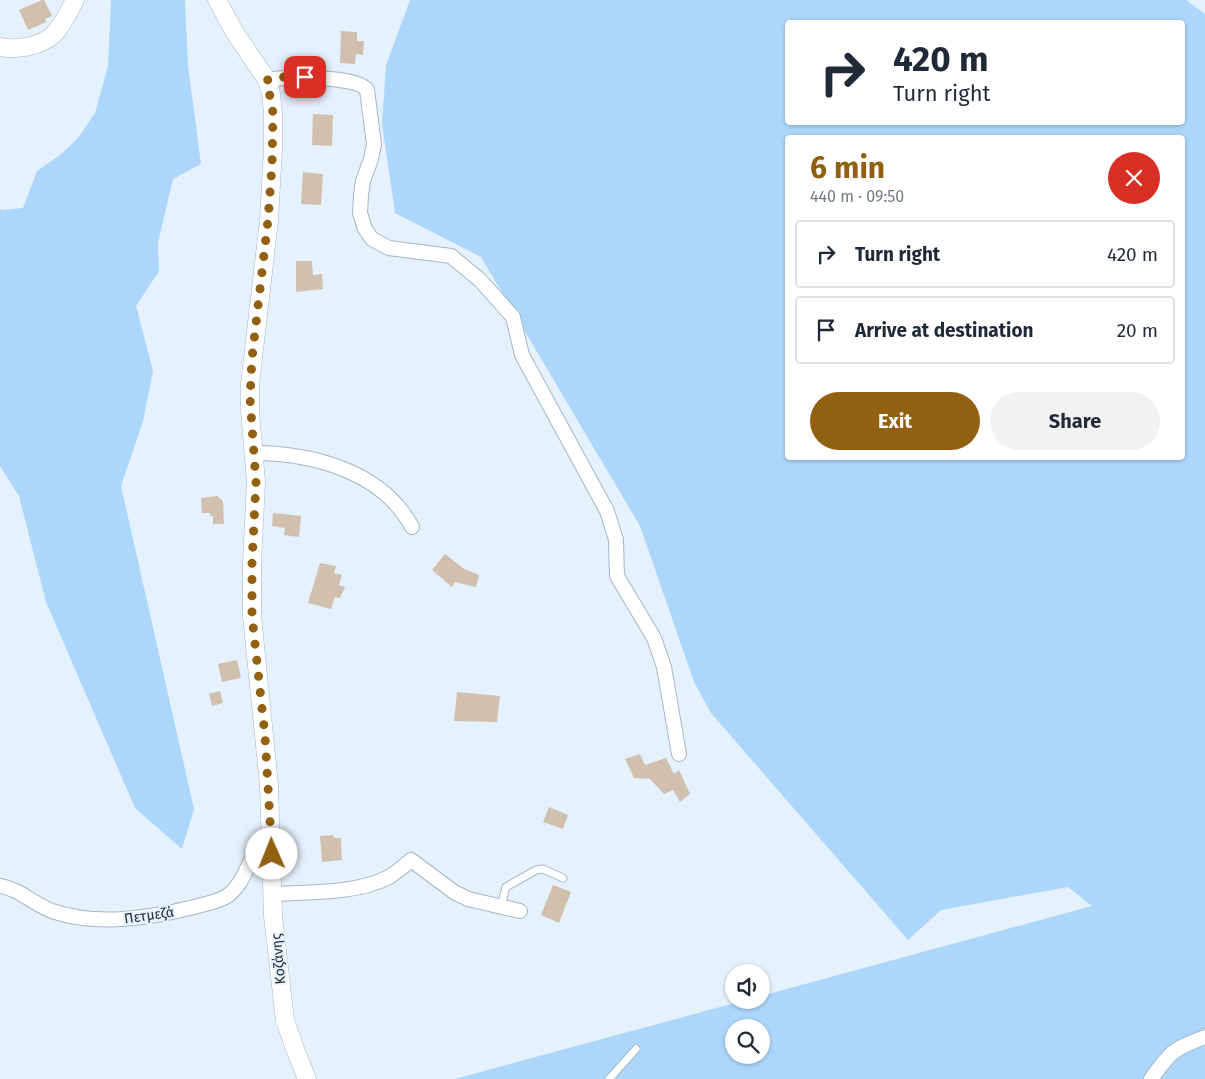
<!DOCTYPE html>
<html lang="en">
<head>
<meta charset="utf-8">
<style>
	body { margin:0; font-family:"Fira Sans",sans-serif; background:#f2f2f3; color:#1f2937; height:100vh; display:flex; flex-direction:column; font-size:19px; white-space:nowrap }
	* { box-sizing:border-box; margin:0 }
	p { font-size:16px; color:#747a83 }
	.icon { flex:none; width:28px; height:28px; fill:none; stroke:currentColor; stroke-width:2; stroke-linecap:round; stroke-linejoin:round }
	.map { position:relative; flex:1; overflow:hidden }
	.side { position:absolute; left:785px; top:135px; width:400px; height:325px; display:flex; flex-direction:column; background:#fff; border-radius:5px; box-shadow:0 1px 4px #0004 }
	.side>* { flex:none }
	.hud { position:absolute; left:785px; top:20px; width:400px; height:105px; border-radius:5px; box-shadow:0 1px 4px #0004; background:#fff; color:#1f2937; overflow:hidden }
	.controls { position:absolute; left:725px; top:964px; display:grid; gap:10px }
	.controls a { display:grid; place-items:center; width:45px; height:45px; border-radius:50%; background:#fff; box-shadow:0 1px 4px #0004; font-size:25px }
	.pin { position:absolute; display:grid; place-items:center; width:42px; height:42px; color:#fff; margin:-21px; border-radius:10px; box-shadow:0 2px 8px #0006 }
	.me { position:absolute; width:55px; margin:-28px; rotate:359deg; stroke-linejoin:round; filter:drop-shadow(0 0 4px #0008) }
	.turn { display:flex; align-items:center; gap:18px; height:105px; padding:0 25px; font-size:22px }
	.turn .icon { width:65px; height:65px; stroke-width:2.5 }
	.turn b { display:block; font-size:35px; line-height:42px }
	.round { display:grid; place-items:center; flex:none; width:52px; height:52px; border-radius:26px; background:#f2f2f3 }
	.summary { display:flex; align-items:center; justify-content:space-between; height:85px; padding:0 25px }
	h1 { font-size:30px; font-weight:700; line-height:38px; color:#926011 }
	.action { display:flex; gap:10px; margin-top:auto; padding:10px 25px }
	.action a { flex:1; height:58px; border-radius:30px; background:#926011; color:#fff; font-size:20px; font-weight:700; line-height:58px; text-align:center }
	.action a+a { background:#f2f2f3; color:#1f2937 }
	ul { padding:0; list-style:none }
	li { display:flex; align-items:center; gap:15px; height:68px; margin:0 10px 8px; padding:0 15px; border:2px solid #e0e1e3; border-radius:5px }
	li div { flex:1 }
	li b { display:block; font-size:19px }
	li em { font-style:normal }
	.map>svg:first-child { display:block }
	.green { fill:#acd7fb; fill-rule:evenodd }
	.building { fill:#d0c0ad }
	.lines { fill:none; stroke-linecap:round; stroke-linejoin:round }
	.service-casing { stroke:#a4b7c8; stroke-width:9 }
	.minor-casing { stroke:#a4b7c8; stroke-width:16 }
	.tertiary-casing { stroke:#a4b7c8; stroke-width:19 }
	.service { stroke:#fff; stroke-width:7 }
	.minor { stroke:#fff; stroke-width:14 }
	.tertiary { stroke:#fff; stroke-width:18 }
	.route { stroke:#926011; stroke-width:9; stroke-dasharray:0 16.2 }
	.labels { text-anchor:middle; stroke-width:4; stroke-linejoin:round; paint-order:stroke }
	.street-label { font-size:14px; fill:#262e34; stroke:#e5f1fc }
</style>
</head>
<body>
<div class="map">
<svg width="1205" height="1079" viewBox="0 0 1205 1079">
	<rect width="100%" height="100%" fill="#e5f1fc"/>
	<path class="green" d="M111,0h74l3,66 13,98 -28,15 -15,64 1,28 -23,35 17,65 -10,50 -22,65 73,323 -12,40 -47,-41 -89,-206 -27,-106 -19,-30v-257l3,1 20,-2 14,-37 23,-16 18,-17 17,-25 13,-47z
		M410,0h776l19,14v1065h-750l291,-79h15v-4l331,-90 -24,-19 -127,23 -33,30 -197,-227 -17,-31 -54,-156 -159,-269 -86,-44 -13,-89 4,-59zM788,22h394v100h-394zM788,138h394v320h-394zM734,1028h27v27h-27z"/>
	<path class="building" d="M42,0h2l8,16 -7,3 1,3 -18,8 -9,-20z
		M341,31l16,1v9h7l-1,14 -7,-1 -1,10 -15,-1z
		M313,114l20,1 -1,31 -20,-1z
		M303,172l20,2 -2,31 -20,-1z
		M296,261h16l1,14 9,-1 1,15 -27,3z
		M217,496l6,5 1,23h-11v-8h-3v-3h-8l-1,-15z
		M273,513l28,3 -2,21 -15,-2 1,-7 -13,-2z
		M445,554l19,15 15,6 -3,12 -21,-5 -3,5 -20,-17z
		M320,563l16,3 -2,7 8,2 -3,10 6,2 -5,11 -5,-1 -4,12 -23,-6z
		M237,660l4,18 -19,4 -4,-18z
		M220,691l3,12 -11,3 -3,-12z
		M457,692l43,4 -3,26 -43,-1z
		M640,754l5,11 21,-7 8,16 5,-4 11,24 -10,8 -7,-12 -9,4 -14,-15 -16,-1 -9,-19z
		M549,807l19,8 -5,14 -20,-7z
		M333,835l1,3h7l1,22 -20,2 -2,-26z
		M553,885l18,7 -12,31 -18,-8z"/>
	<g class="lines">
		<defs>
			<path id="service" d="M501,906l5,-19 30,-17 7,-1 20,9
				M609,1079l27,-30"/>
			<path id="minor" d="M267,80c18,-3 90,-5 100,10l7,54 -3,15 -8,22 -2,14 -1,18 5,16 7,10 17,9 62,8 29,24 33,37 9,38 85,156 9,29 1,36 37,62 10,29 15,87
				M253,453c59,0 129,18 159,74
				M0,886c21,3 35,20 55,26 44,14 95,6 139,-5 11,-3 24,-5 33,-11 22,-15 21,-48 45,-60
				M272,894c36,-2 85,0 117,-17 8,-5 15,-11 22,-17l43,32 14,7 52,12
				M1151,1079c20,-28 22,-30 54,-42"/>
			<path id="tertiary" d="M217,0l18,33 32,47 4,13 2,20v35l-4,72 -19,164v26l6,72 -4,81v53l17,169 4,131 12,104 10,29 12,30
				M0,47c16,3 41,0 54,-13 9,-9 15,-23 21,-34"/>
		</defs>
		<use href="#service" class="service-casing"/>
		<use href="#minor" class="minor-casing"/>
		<use href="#tertiary" class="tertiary-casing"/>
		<use href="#service" class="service"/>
		<use href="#minor" class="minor"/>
		<use href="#tertiary" class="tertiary"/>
	</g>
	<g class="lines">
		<path class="route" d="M272,854l-7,-118 -13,-120v-53l4,-81 -6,-84 2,-40 16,-138 4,-55 1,-52 -6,-33 17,-3h21"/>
	</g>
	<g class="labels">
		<g class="street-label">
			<text transform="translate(149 915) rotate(-8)" y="5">Πετμεζά</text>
			<text transform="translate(278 959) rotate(-95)" y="5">Κοζάνης</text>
		</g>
	</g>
</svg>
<div class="controls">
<a><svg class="icon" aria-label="sound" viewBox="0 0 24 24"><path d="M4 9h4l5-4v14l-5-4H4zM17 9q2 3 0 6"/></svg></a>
<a><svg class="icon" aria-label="search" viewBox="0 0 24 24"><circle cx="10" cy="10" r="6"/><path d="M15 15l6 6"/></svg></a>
</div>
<div class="pin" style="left:305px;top:77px;background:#d93025"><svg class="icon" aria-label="arrive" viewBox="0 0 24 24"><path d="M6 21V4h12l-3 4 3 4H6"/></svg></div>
<svg class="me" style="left:272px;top:854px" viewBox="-20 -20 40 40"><circle r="19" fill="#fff"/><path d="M0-13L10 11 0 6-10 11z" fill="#926011"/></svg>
<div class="hud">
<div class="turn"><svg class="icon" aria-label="right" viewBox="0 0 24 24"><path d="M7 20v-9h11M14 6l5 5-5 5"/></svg><div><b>420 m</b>Turn right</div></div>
</div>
<section class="side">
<div class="summary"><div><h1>6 min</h1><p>440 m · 09:50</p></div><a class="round" style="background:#d93025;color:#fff"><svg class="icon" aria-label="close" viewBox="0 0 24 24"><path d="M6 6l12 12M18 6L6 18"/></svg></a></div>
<ul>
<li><svg class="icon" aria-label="right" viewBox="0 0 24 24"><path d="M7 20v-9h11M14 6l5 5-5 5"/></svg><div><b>Turn right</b></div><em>420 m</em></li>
<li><svg class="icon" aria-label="arrive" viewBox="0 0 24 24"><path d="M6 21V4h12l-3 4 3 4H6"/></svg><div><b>Arrive at destination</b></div><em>20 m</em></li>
</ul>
<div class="action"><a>Exit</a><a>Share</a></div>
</section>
</div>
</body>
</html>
